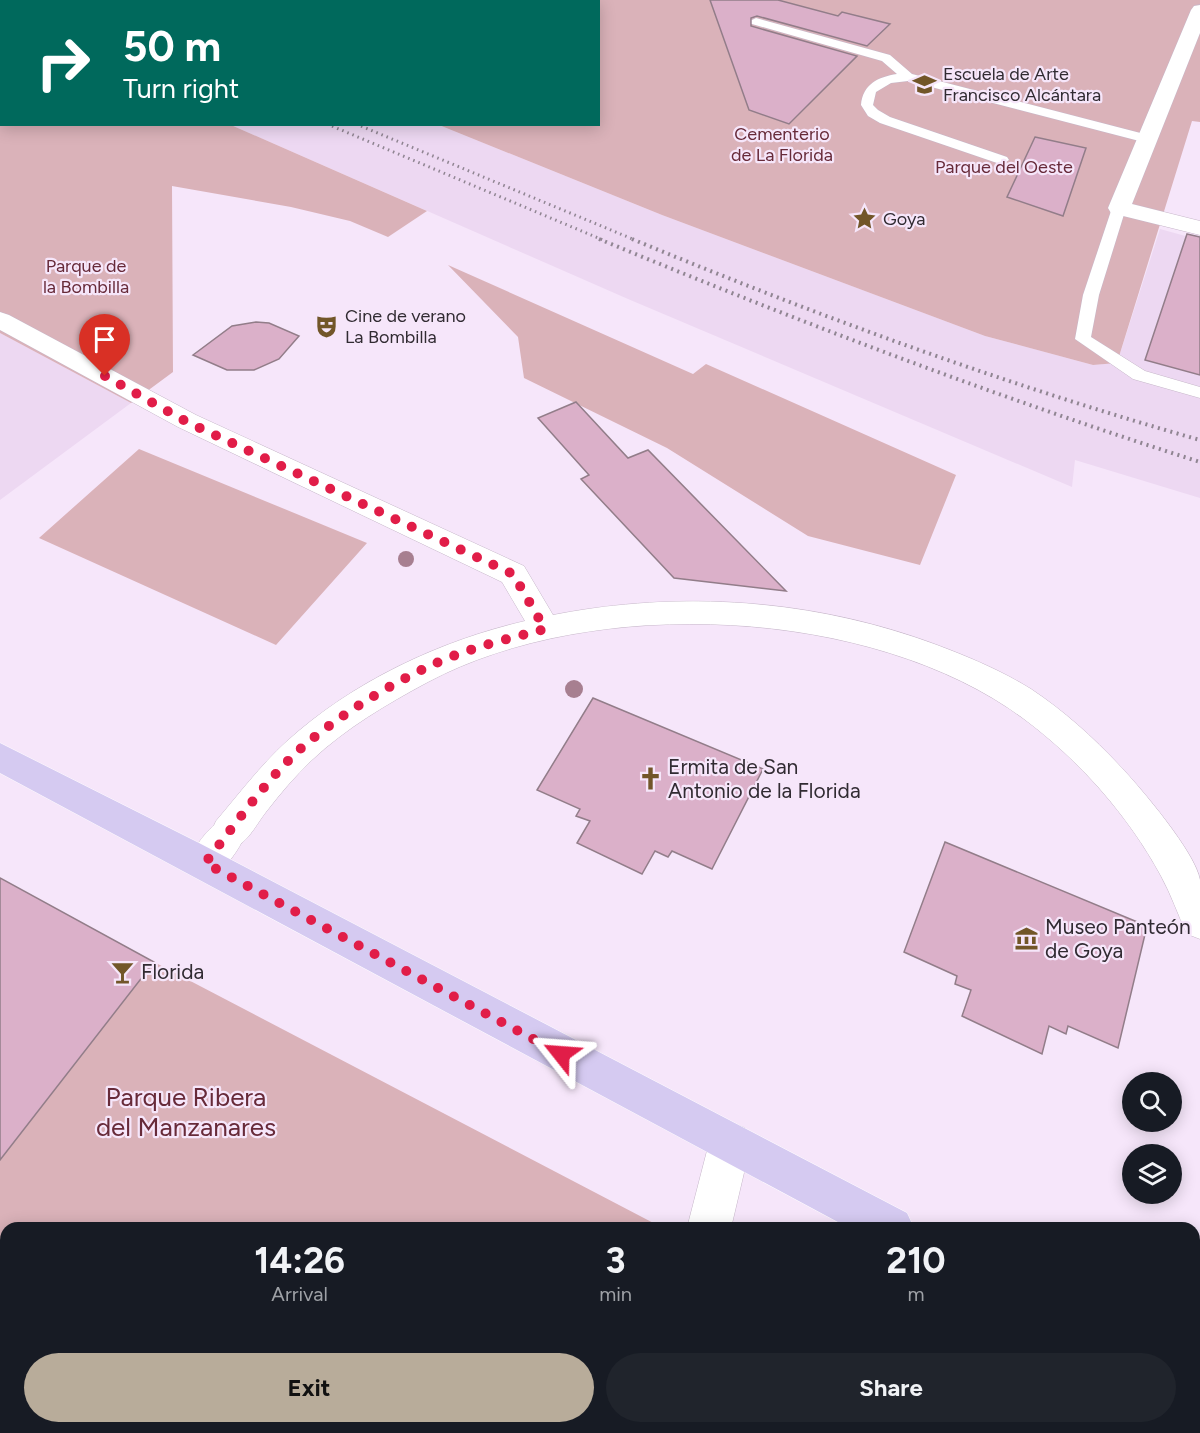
<!DOCTYPE html>
<html lang="en">
<head>
<meta charset="utf-8">
<style>
	body { margin:0; font-family:Figtree,sans-serif; background:#20242c; color:#f1f3f6; height:100vh; display:flex; flex-direction:column; font-size:22px; white-space:nowrap }
	* { box-sizing:border-box; margin:0 }
	p { font-size:20px; color:#9ea1a6 }
	.icon { flex:none; width:33px; height:33px; fill:none; stroke:currentColor; stroke-width:2; stroke-linecap:round; stroke-linejoin:round }
	.map { position:relative; flex:1; overflow:hidden }
	.side { position:absolute; left:0px; top:1222px; width:1200px; height:212px; display:flex; flex-direction:column; background:#171b24; border-radius:18px 18px 0 0; box-shadow:0 3px 15px #0003 }
	.side>* { flex:none }
	.hud { position:absolute; left:0px; top:0px; width:600px; height:126px; box-shadow:0 3px 15px #0003; background:#00695c; color:#fff; overflow:hidden }
	.fabs { position:absolute; left:1122px; top:1072px; display:grid; gap:12px }
	.fabs a { display:grid; place-items:center; width:60px; height:60px; border-radius:50%; background:#171b24; box-shadow:0 3px 15px #0003; font-size:30px }
	.pin { position:absolute; display:grid; place-items:center; width:51px; height:51px; color:#fff; margin:-62px -26px; border-radius:50% 50% 50% 0; rotate:-45deg; box-shadow:0 0 6px #0007 }
	.pin .icon { rotate:45deg }
	.me { position:absolute; width:66px; margin:-33px; rotate:298deg; stroke-linejoin:round; filter:drop-shadow(0 0 4px #0008) }
	.turn { display:flex; align-items:center; gap:21px; height:126px; padding:0 24px; font-size:27px }
	.turn .icon { width:78px; height:78px; stroke-width:2.5 }
	.turn b { display:block; font-size:42px; line-height:51px }
	.eta { display:flex; justify-content:space-evenly; align-items:center; height:102px; text-align:center }
	.eta b { font-size:36px; font-weight:700; line-height:42px }
	.action { display:flex; gap:12px; margin-top:auto; padding:12px 24px }
	.action a { flex:1; height:69px; border-radius:36px; background:#b8ac9a; color:#111; font-size:24px; font-weight:700; line-height:69px; text-align:center }
	.action a+a { background:#20242c; color:#f1f3f6 }
	.map>svg:first-child { display:block }
	.built { fill:#edd8f2 }
	.green { fill:#dab2b9 }
	.building { fill:#dbb0c9; stroke:#927d89; stroke-width:1.5 }
	.lines { fill:none; stroke-linecap:round; stroke-linejoin:round }
	.lane-casing { stroke:#c6b7c9; stroke-width:1 }
	.street-casing { stroke:#c6b7c9; stroke-width:1 }
	.secondary-casing { stroke:#c6b7c9; stroke-width:1 }
	.primary-casing { stroke:#fff; stroke-width:1 }
	.lane { fill:#fff; fill-rule:evenodd }
	.street { fill:#fff; fill-rule:evenodd }
	.secondary { fill:#fff; fill-rule:evenodd }
	.primary { fill:#d5caf1; fill-rule:evenodd }
	.rail-far1 { stroke:#908592; stroke-width:3; stroke-dasharray:1.5 4; stroke-linecap:butt }
	.rail { stroke:#908592; stroke-width:4; stroke-dasharray:2 4.5; stroke-linecap:butt }
	.tree { fill:#a77f90 }
	.route { stroke:#e11d48; stroke-width:10; stroke-dasharray:0 18 }
	.labels { text-anchor:middle; stroke-width:4.5; stroke-linejoin:round; paint-order:stroke }
	.far-poi-label { font-size:18px; fill:#312b32; stroke:#f6e6fa; text-anchor:start }
	.far-park-label { font-size:18px; fill:#672a39; stroke:#f6e6fa }
	.poi-label { font-size:21px; fill:#312b32; stroke:#f6e6fa; text-anchor:start }
	.near-park-label { font-size:26px; fill:#672a39; stroke:#f6e6fa }
</style>
</head>
<body>
<div class="map">
<svg width="1200" height="1433" viewBox="0 0 1200 1433">
	<rect width="100%" height="100%" fill="#f6e6fa"/>
	<path class="built" d="M231,125h208l223,90 323,121 108,29 24,-2 43,-134 40,11v258l-125,-38 -3,27 -444,-188z
		M0,333l131,70 -131,97z"/>
	<path class="green" d="M129,0h1071v122l-8,-1 -75,242 -24,2 -108,-29 -323,-121 -223,-90 159,-1v-122z
		M0,22l2,102 229,1 196,86 -39,26 -38,-16 -59,-14 -119,-21 1,186 -42,31 -131,-70z
		M448,265l245,109 13,-10 250,111 -36,90 -112,-29 -141,-88 -143,-70 -6,-41z
		M139,449l228,94 -91,102 -237,-107z
		M154,962l509,266h-657v200h1038l9,5h-1053v-273z"/>
	<path class="building" d="M710,0h68l60,16 4,-4 48,12 -23,22 -110,-30 -6,2v8l106,30 -68,68 -40,-14z
		M1035,137l51,11 -23,68 -56,-19z
		M1187,234l13,3v138l-55,-15z
		M256,322l13,1 30,13 -20,23 -25,11h-27l-34,-15 39,-29z
		M576,402l52,56 20,-8 138,141 -112,-13 -93,-99 8,-4 -51,-57z
		M593,698l170,71 -51,100 -40,-18 -4,6 -13,-6 -13,23 -65,-31 13,-22 -14,-5 4,-7 -43,-19z
		M945,842l202,84 -29,122 -50,-22 -2,8 -17,-8 -7,28 -80,-38 9,-26 -16,-6 2,-8 -53,-24z
		M0,878l154,84 -154,198z"/>
	<g class="lines">
		<defs>
			<path id="lane" d="M756,18l134,37 22,19 240,62 2,3 -7,4 -239,-62 -17,2 -15,9 -3,13 5,5 12,7 117,40 2,3 -7,4 -5,-1 -117,-40 -12,-7 -7,-11c2,-21 17,-28 36,-31l-15,-13 -130,-37v-4z
				M1119,204l7,4 -27,87 -8,42 54,34 55,16v11l-67,-19 -58,-40 8,-44 29,-87z"/>
			<path id="street" d="M1200,5v28l-68,171 68,17v14l-89,-22 -3,-5 83,-198 3,-4z
				M0,312l9,3 187,100 328,151 29,49c128,-25 261,-16 384,30 32,12 65,26 94,44 33,22 62,48 89,77 20,21 76,87 80,114 0,19 0,40 0,59l-13,-5c-9,-19 -16,-40 -26,-58 -33,-61 -82,-116 -137,-157 -152,-113 -431,-125 -596,-37 -41,22 -82,46 -116,78 -17,16 -32,34 -46,52 -8,10 -16,26 -26,32 -3,2 -7,2 -11,4l-13,-5 -5,-11 5,-11c23,-27 44,-55 70,-79 66,-60 153,-101 239,-121l-23,-39 -324,-155 -178,-97z
				M1200,1283v66l-6,3v-66z
				M0,1355l6,2v47l-6,-2z
				M84,1428h57l2,5h-57z
				M1089,1428h53l-2,5h-53z"/>
			<path id="secondary" d="M229,816l13,5 5,11c-9,19 -22,40 -42,47l-13,-5 -5,-11c9,-19 23,-39 42,-47z
				M730,1122l15,6 6,15 -20,85h-44l22,-85 6,-15z
				M631,1428h48l-2,5h-48z"/>
			<path id="primary" d="M0,743l199,100 708,370 7,15h-65l-849,-455z
				M1194,1366l6,3v48l-6,-3z"/>
		</defs>
		<use href="#lane" class="lane-casing"/>
		<use href="#street" class="street-casing"/>
		<use href="#secondary" class="secondary-casing"/>
		<use href="#primary" class="primary-casing"/>
		<use href="#lane" class="lane"/>
		<use href="#street" class="street"/>
		<use href="#secondary" class="secondary"/>
		<use href="#primary" class="primary"/>
		<path class="rail-far1" d="M27,0l3,2
			M54,0l4,2
			M327,124l276,116
			M356,124l279,116"/>
		<path class="rail" d="M599,239c198,82 397,158 601,223
			M632,239c186,77 374,146 568,201"/>
	</g>
	<g class="tree">
		<circle cx="406" cy="559" r="8"/>
		<circle cx="574" cy="689" r="9"/>
	</g>
	<g class="lines">
		<path class="route" d="M105,376l82,46 326,152 32,55c-37,10 -77,19 -113,36 -42,19 -99,54 -134,86 -35,33 -63,74 -93,112l356,191"/>
	</g>
	<defs>
		<symbol id="university-bare" viewBox="-9 -9 18 18"><path d="M0-5L7-2L0 1L-7-2ZM-4 1L0 2.5L4 1V4Q0 6-4 4Z" fill="#725629" stroke="#f6e6fa" stroke-width="2.5" paint-order="stroke"/></symbol>
		<symbol id="sight-bare" viewBox="-9 -9 18 18"><path d="M0-6L1.8-2.2L6-1.7L2.9 1.2L3.7 5.4L0 3.3L-3.7 5.4L-2.9 1.2L-6-1.7L-1.8-2.2Z" fill="#725629" stroke="#f6e6fa" stroke-width="2.5" paint-order="stroke"/></symbol>
		<symbol id="theatre-bare" viewBox="-9 -9 18 18"><path d="M-5-5.5Q0-4 5-5.5V0Q5 5 0 6Q-5 5-5 0ZM-3.3-2.5H-1v1.5H-3.3ZM1-2.5H3.3v1.5H1ZM-2.8 1Q0 5.5 2.8 1Z" fill="#725629" stroke="#f6e6fa" stroke-width="2.5" paint-order="stroke"/></symbol>
		<symbol id="church-bare" viewBox="-9 -9 18 18"><path d="M-1.2-6h2.4v3.5h3.3v2.4h-3.3V6h-2.4V-.1h-3.3v-2.4h3.3Z" fill="#725629" stroke="#f6e6fa" stroke-width="2.5" paint-order="stroke"/></symbol>
		<symbol id="museum-bare" viewBox="-9 -9 18 18"><path d="M0-6L6-3V-2H-6V-3ZM-5-1h2V3h-2ZM-1-1h2V3h-2ZM3-1h2V3H3ZM-6 4H6V6H-6Z" fill="#725629" stroke="#f6e6fa" stroke-width="2.5" paint-order="stroke"/></symbol>
		<symbol id="bar-bare" viewBox="-9 -9 18 18"><path d="M-6-5H6L.8 .8V4.5H3.5V6h-7V4.5H-.8V.8Z" fill="#725629" stroke="#f6e6fa" stroke-width="2.5" paint-order="stroke"/></symbol>
	</defs>
	<g fill-rule="evenodd">
		<use href="#university-bare" x="908" y="68" width="33" height="33"/>
		<use href="#sight-bare" x="848" y="202" width="33" height="33"/>
		<use href="#theatre-bare" x="310" y="310" width="33" height="33"/>
		<use href="#church-bare" x="634" y="762" width="33" height="33"/>
		<use href="#museum-bare" x="1010" y="922" width="33" height="33"/>
		<use href="#bar-bare" x="106" y="956" width="33" height="33"/>
	</g>
	<g class="labels">
		<g class="far-poi-label">
			<text x="943" y="80">Escuela de Arte<tspan x="943" dy="21">Francisco Alcántara</tspan></text>
			<text x="883" y="225">Goya</text>
			<text x="345" y="322">Cine de verano<tspan x="345" dy="21">La Bombilla</tspan></text>
		</g>
		<g class="far-park-label">
			<text x="782" y="140">Cementerio<tspan x="782" dy="21">de La Florida</tspan></text>
			<text x="1004" y="173">Parque del Oeste</text>
			<text x="86" y="272">Parque de<tspan x="86" dy="21">la Bombilla</tspan></text>
		</g>
		<g class="poi-label">
			<text x="668" y="774">Ermita de San<tspan x="668" dy="24">Antonio de la Florida</tspan></text>
			<text x="1045" y="934">Museo Panteón<tspan x="1045" dy="24">de Goya</tspan></text>
			<text x="141" y="979">Florida</text>
		</g>
		<g class="near-park-label">
			<text x="186" y="1106">Parque Ribera<tspan x="186" dy="30">del Manzanares</tspan></text>
		</g>
	</g>
</svg>
<div class="fabs">
<a><svg class="icon" aria-label="search" viewBox="0 0 24 24"><circle cx="10" cy="10" r="6"/><path d="M15 15l6 6"/></svg></a>
<a><svg class="icon" aria-label="layers" viewBox="0 0 24 24"><path d="M12 4l9 5-9 5-9-5zM3 14l9 5 9-5"/></svg></a>
</div>
<div class="pin" style="left:105px;top:376px;background:#d93025"><svg class="icon" aria-label="arrive" viewBox="0 0 24 24"><path d="M6 21V4h12l-3 4 3 4H6"/></svg></div>
<svg class="me" style="left:561px;top:1054px" viewBox="-20 -20 40 40"><path d="M0-17L14 15 0 8-14 15z" fill="#e11d48" stroke="#fff" stroke-width="4"/></svg>
<div class="hud">
<div class="turn"><svg class="icon" aria-label="right" viewBox="0 0 24 24"><path d="M7 20v-9h11M14 6l5 5-5 5"/></svg><div><b>50 m</b>Turn right</div></div>
</div>
<section class="side">
<div class="eta">
<div><b>14:26</b><p>Arrival</p></div>
<div><b>3</b><p>min</p></div>
<div><b>210</b><p>m</p></div>
</div>
<div class="action"><a>Exit</a><a>Share</a></div>
</section>
</div>
</body>
</html>
